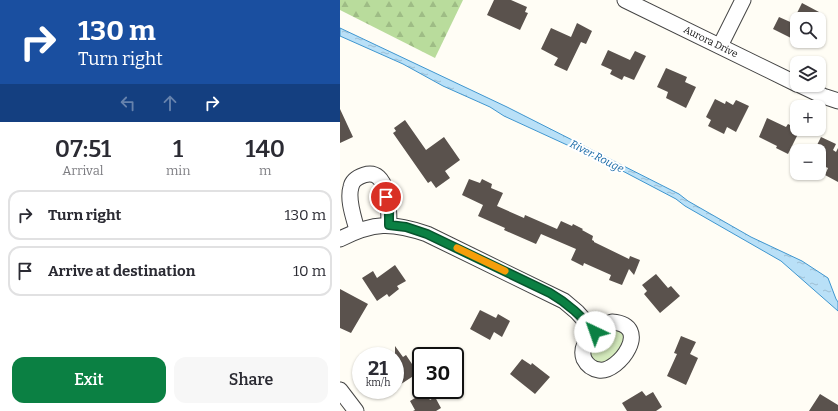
<!DOCTYPE html>
<html lang="en">
<head>
<meta charset="utf-8">
<style>
	body { margin:0; font-family:Bitter,serif; background:#f7f7f7; color:#2b2b33; height:100vh; display:flex; flex-direction:column; font-size:15px; white-space:nowrap }
	* { box-sizing:border-box; margin:0 }
	p { font-size:13px; color:#7c7c81 }
	.icon { flex:none; width:22px; height:22px; fill:none; stroke:currentColor; stroke-width:2; stroke-linecap:round; stroke-linejoin:round }
	.map { position:relative; flex:1; overflow:hidden }
	.details { display:flex; flex-direction:column; background:#fff; width:340px }
	.details>* { flex:none }
	.hud { background:#1a4fa0; color:#fff; overflow:hidden }
	.fabs { position:absolute; left:450px; top:12px; display:grid; gap:8px }
	.fabs a { display:grid; place-items:center; width:36px; height:36px; border-radius:8px; background:#fff; box-shadow:0 1px 3px #0004; font-size:20px }
	.speed { position:absolute; left:12px; top:347px; display:flex; gap:8px; font-size:20px; font-weight:700; text-align:center }
	.speed>* { display:grid; place-content:center; width:52px; height:52px; border-radius:50%; background:#fff; box-shadow:0 1px 3px #0004; line-height:1 }
	.speed small { font-size:10px; font-weight:400 }
	.speed .limit { border:2px solid #111; border-radius:6px; background:#fff; color:#111 }
	.pin { position:absolute; display:grid; place-items:center; width:34px; height:34px; color:#fff; margin:-17px; border:2px solid #fff; border-radius:50%; box-shadow:0 1px 4px #0007 }
	.me { position:absolute; width:44px; margin:-22px; rotate:318deg; stroke-linejoin:round; filter:drop-shadow(0 0 3px #0008) }
	.turn { display:flex; align-items:center; gap:14px; height:84px; padding:0 12px; font-size:18px }
	.turn .icon { width:52px; height:52px; stroke-width:2.5 }
	.turn b { display:block; font-size:28px; line-height:34px }
	.lanes { display:flex; align-items:center; height:38px; padding:0 12px; background:#0003; justify-content:center; gap:20px; direction:ltr }
	.lanes .off { opacity:.35 }
	.eta { display:flex; justify-content:space-evenly; align-items:center; height:68px; text-align:center }
	.eta b { font-size:24px; font-weight:600; line-height:28px }
	.cta { display:flex; gap:8px; margin-top:auto; padding:8px 12px }
	.cta a { flex:1; height:46px; border-radius:12px; background:#0b8043; color:#fff; font-size:16px; font-weight:600; line-height:46px; text-align:center }
	.cta a+a { background:#f7f7f7; color:#2b2b33 }
	ul { padding:0; list-style:none }
	li { display:flex; align-items:center; gap:12px; height:50px; margin:0 8px 6px; padding:0 4px; border:2px solid #e1e1e2; border-radius:12px }
	li div { flex:1 }
	li b { display:block; font-size:15px }
	li em { font-style:normal }
	main { display:flex; flex:1; min-height:0 }
	.map>svg:first-child { display:block }
	.grass { fill:#d5ebbd }
	.forest { fill:url(#forest-firs) }
	.water { fill:url(#water-ripples); stroke:#3f96cf }
	.building { fill:#5a524d }
	.lines { fill:none; stroke-linecap:round; stroke-linejoin:round }
	.minor-casing { stroke:#444; stroke-width:17 }
	.minor { stroke:#fff; stroke-width:15 }
	.route-casing { stroke:#07532c; stroke-width:10 }
	.route { stroke:#0b8043; stroke-width:7 }
	.slow { stroke:#f59e0b; stroke-width:7 }
	.labels { text-anchor:middle; stroke-width:4; stroke-linejoin:round; paint-order:stroke }
	.street-label { font-size:10px; fill:#111; stroke:#fff }
	.water-label { font-size:11px; font-style:italic; fill:#1768a6; stroke:#fff }
</style>
</head>
<body>
<main>
<section class="details">
<div class="hud">
<div class="turn"><svg class="icon" aria-label="right" viewBox="0 0 24 24"><path d="M7 20v-9h11M14 6l5 5-5 5"/></svg><div><b>130 m</b>Turn right</div></div>
<div class="lanes"><svg class="icon off" aria-label="left" viewBox="0 0 24 24"><path d="M17 20v-9H6M10 6l-5 5 5 5"/></svg><svg class="icon off" aria-label="ahead" viewBox="0 0 24 24"><path d="M12 20V5M6 11l6-6 6 6"/></svg><svg class="icon" aria-label="right" viewBox="0 0 24 24"><path d="M7 20v-9h11M14 6l5 5-5 5"/></svg></div>
</div>
<div class="eta">
<div><b>07:51</b><p>Arrival</p></div>
<div><b>1</b><p>min</p></div>
<div><b>140</b><p>m</p></div>
</div>
<ul>
<li><svg class="icon" aria-label="right" viewBox="0 0 24 24"><path d="M7 20v-9h11M14 6l5 5-5 5"/></svg><div><b>Turn right</b></div><em>130 m</em></li>
<li><svg class="icon" aria-label="arrive" viewBox="0 0 24 24"><path d="M6 21V4h12l-3 4 3 4H6"/></svg><div><b>Arrive at destination</b></div><em>10 m</em></li>
</ul>
<div class="cta"><a>Exit</a><a>Share</a></div>
</section>
<div class="map">
<svg width="498" height="411" viewBox="0 0 498 411">
	<defs>
		<pattern id="forest-firs" width="22" height="20" patternUnits="userSpaceOnUse"><rect width="22" height="20" fill="#b9dc9c"/><path d="M5 1l3.5 6h-7zM16 11l3.5 6h-7z" fill="#9ebc85"/></pattern>
		<pattern id="water-ripples" width="26" height="14" patternUnits="userSpaceOnUse"><rect width="26" height="14" fill="#b9e0f7"/><path d="M2 4q2-2 4 0t4 0M15 11q2-2 4 0t4 0" fill="none" stroke="#9ebfd3"/></pattern>
	</defs>
	<rect width="100%" height="100%" fill="#fffdf5"/>
	<path class="grass" d="M271,329c30,1 2,36 -12,34 -2,0 -6,-3 -8,-5l-1,-11 1,-3z"/>
	<path class="forest" d="M0,0h123l-28,58 -95,-48z"/>
	<path class="water" d="M0,28l167,79 172,87 9,7 63,36 51,24 26,17 8,21 2,3v9l-57,-50 -96,-55 -9,-7 -61,-32 -111,-51 -14,-9 -47,-21 -40,-22 -63,-28z"/>
	<path class="building" d="M154,0h17l16,7 -2,5 3,1 -8,17 -33,-15z
		M462,3l17,9 -3,7h-22z
		M439,17l18,8v16l-24,-12z
		M237,23l15,8 -6,13 -5,-2 -14,29 -13,-6 4,-7 -17,-9 10,-21 20,9z
		M268,50l22,10 5,-9 11,5 -12,24 -10,-4 -2,4 -12,-6 2,-4 -11,-5z
		M326,68l21,9 -2,5 11,5 -10,21 -20,-10 2,-6 -11,-5z
		M375,99l10,5 1,-3 7,4 3,-5 13,6 -13,26 -9,-5 -3,7 -16,-8 3,-6 -5,-3z
		M0,109l13,28 -13,6z
		M427,118l19,9 2,-3 12,6 -12,24 -12,-6 1,-2 -18,-9z
		M65,120l21,30 18,-13 16,23 -15,11 5,7 -14,10 -5,-7 -3,2 -35,-50 3,-2 -2,-3z
		M481,137l15,7 -3,6 3,2 2,-4v34l-13,-7 3,-7 -9,-4v-13h-5z
		M129,179l11,4 2,-4 10,5 -1,4 12,5 -6,13 27,12 1,-3 32,14 4,-8 11,5 1,-2 10,5 -1,1 11,6 -1,4 2,1v1l35,17 1,-3 10,4 -6,15 -5,-6 -7,16 -13,-5 2,-5 -27,-12 -1,3 -12,-6 5,-11 -35,-15 -5,10 -32,-14 1,-2 -27,-12 5,-11 -21,-10z
		M55,265l11,16 -9,5 2,3 -10,8 -2,-3 -10,7 -15,-23 11,-7 4,7z
		M316,274l12,14 3,-2 9,10 -20,17 -16,-19 3,-3 -5,-6z
		M0,289l28,15 -17,29 -11,-5z
		M140,310l16,8 2,-4 12,7 -8,16 -8,-5 -4,8 -20,-11z
		M341,336l15,6 -6,12 8,4 -12,27 -19,-9 10,-22 -3,-1z
		M55,346l8,11 3,-2 12,18 -23,15z
		M182,359l9,6 1,-2 18,14 -15,17 -25,-20z
		M302,391l4,5 7,-4 9,15 -6,4h-29l-5,-8z
		M85,392l5,8 5,-3 6,11 -5,3h-23l2,-1 -5,-9z
		M480,394l18,11v6h-29z"/>
	<g class="lines">
		<defs>
			<path id="minor" d="M285,0l172,84
				M380,46l23,-46
				M460,85l23,11 15,5
				M17,230c-3,-12 -10,-30 -6,-43 1,-6 7,-10 13,-12 25,-8 25,35 25,50
				M0,239c34,-17 51,-17 87,-5l137,67 13,11 18,20
				M272,322c41,3 7,51 -13,48 -7,-1 -12,-5 -15,-11 -6,-16 14,-34 28,-37z
				M0,390l16,21"/>
		</defs>
		<use href="#minor" class="minor-casing"/>
		<use href="#minor" class="minor"/>
	</g>
	<g class="lines">
		<defs>
			<path id="route" d="M46,197l3,13v15l17,2 21,7 123,59c19,11 31,23 45,39"/>
		</defs>
		<use href="#route" class="route-casing"/>
		<use href="#route" class="route"/>
		<path class="slow" d="M117,248l48,23"/>
	</g>
	<g class="labels">
		<g class="street-label">
			<text transform="translate(371 41) rotate(26)" y="4">Aurora Drive</text>
		</g>
		<g class="water-label">
			<text transform="translate(257 156) rotate(27)" y="4">River Rouge</text>
		</g>
	</g>
</svg>
<div class="fabs">
<a><svg class="icon" aria-label="search" viewBox="0 0 24 24"><circle cx="10" cy="10" r="6"/><path d="M15 15l6 6"/></svg></a>
<a><svg class="icon" aria-label="layers" viewBox="0 0 24 24"><path d="M12 4l9 5-9 5-9-5zM3 14l9 5 9-5"/></svg></a>
<a>+</a>
<a>−</a>
</div>
<div class="speed"><div>21<small>km/h</small></div><div class="limit">30</div></div>
<div class="pin" style="left:46px;top:197px;background:#d93025"><svg class="icon" aria-label="arrive" viewBox="0 0 24 24"><path d="M6 21V4h12l-3 4 3 4H6"/></svg></div>
<svg class="me" style="left:255px;top:332px" viewBox="-20 -20 40 40"><circle r="19" fill="#fff"/><path d="M0-13L10 11 0 6-10 11z" fill="#0b8043"/></svg>
</div>
</main>
</body>
</html>
